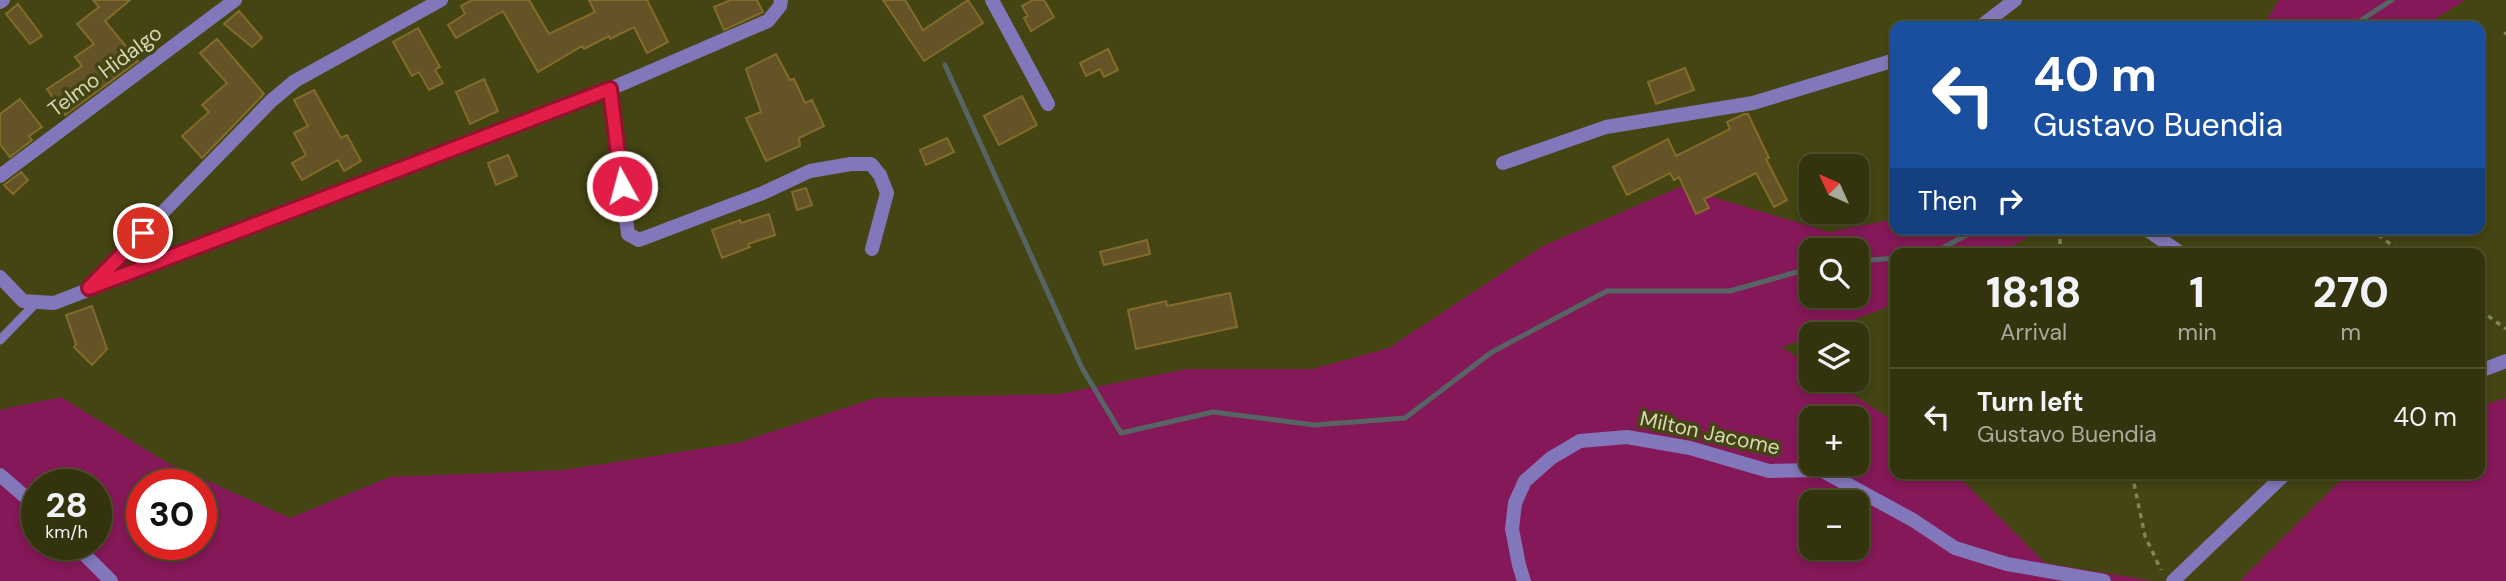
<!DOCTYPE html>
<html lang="en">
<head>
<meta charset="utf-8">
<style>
	body { margin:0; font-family:"DM Sans",sans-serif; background:#3b3c17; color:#f1f3f6; height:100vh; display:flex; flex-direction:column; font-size:26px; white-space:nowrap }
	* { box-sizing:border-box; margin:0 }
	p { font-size:23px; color:#a9aa9e }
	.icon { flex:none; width:38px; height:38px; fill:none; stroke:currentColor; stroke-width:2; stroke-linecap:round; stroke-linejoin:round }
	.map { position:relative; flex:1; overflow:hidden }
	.details { position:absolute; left:1890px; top:248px; width:595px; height:231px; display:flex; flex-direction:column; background:#33340e; border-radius:14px; box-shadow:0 4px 10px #0003,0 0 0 2px #4e4f2e }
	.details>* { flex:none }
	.guide { position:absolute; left:1890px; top:21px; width:595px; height:214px; border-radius:14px; box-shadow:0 4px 10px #0003,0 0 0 2px #4e4f2e; background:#1a4fa0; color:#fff; overflow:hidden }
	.needle { width:46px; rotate:315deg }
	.buttons { position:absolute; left:1799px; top:154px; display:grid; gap:14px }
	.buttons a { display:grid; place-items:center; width:70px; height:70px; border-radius:14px; background:#33340e; box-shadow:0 4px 10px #0003,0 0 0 2px #4e4f2e; font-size:35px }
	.speed { position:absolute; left:21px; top:469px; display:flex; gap:14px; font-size:35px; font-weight:700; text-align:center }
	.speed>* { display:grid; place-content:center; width:91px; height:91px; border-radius:50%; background:#33340e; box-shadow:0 4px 10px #0003,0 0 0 2px #4e4f2e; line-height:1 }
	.speed small { font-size:18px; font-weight:400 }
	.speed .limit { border:10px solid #d22; background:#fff; color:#111 }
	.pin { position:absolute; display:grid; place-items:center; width:60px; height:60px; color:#fff; margin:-30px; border:4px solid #fff; border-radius:50%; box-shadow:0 2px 7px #0007 }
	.me { position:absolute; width:77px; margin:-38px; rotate:353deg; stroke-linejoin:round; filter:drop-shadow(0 0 5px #0008) }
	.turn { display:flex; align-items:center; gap:24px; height:147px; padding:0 28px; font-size:32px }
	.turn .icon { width:91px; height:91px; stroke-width:2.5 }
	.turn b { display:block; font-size:49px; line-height:60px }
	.then { display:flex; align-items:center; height:66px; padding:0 28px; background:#0003; gap:14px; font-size:26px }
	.eta { display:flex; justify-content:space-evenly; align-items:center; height:119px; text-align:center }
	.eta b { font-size:42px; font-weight:800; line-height:49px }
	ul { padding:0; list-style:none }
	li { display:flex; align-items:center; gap:21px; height:98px; padding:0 28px; border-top:2px solid #4e4f2e }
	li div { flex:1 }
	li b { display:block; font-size:26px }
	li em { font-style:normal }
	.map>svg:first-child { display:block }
	.green { fill:#851858; fill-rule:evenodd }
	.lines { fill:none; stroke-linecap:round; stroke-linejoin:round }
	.stream { stroke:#566563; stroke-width:5 }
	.building { fill:#635326; stroke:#836c2b; stroke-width:2 }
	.path { stroke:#828459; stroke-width:3.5; stroke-dasharray:5 5; stroke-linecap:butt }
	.lane { stroke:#8277bb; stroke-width:9 }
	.street { stroke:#8277bb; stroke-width:14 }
	.route-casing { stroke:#92132f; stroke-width:18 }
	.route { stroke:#e11d48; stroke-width:12 }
	.labels { text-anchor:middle; stroke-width:7; stroke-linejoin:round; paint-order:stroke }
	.street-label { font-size:21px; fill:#d4d6b5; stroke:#444512 }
</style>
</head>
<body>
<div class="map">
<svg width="2506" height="581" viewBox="0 0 2506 581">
	<rect width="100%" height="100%" fill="#444512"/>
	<path class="green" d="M2279,0h186l-41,26h-162z
		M1680,187l149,45 66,-13v10h150l-49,25h-101v50l-78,30h-6v2l-29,11 29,20v13h20l64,42v52h61l89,89 108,18h-2153v-171l61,-13 105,65 124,56 100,-41 174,-7 174,-27 137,-45 184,-4 128,-25h126l76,-21 154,-102zM1811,250h46v46h-46zM1811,418h46v46h-46zM37,485h59v59h-59zM142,485h59v59h-59zM1811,502h46v46h-46z
		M2506,398v183h-266l107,-107h133v-68z"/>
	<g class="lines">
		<path class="stream" d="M2352,26l40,-26
			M945,65l137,303 39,65 92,-21 101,13 91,-7 87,-66 115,-61h123l81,-23
			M1931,254l47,-25
			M1857,261l38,-3"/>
	</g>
	<path class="building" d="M93,0h37l-25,21 33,40 -73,54 -18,-26 35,-23 -7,-9 19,-13 -17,-20 22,-17z
		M472,0h57l20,34 46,-22 -6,-12h58l21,42 -21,11 -13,-26 -24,12 -1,-3 -25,13 -2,-3 -44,26 -35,-61 -47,27 -8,-13 17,-11 -4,-8z
		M731,0h26l6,12 -39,18 -10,-23z
		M883,0h22l18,30 45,-30 15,23 -59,38z
		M1033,0h11l10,17 -23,14 -7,-13 4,-2 -6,-10z
		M18,4l24,32 -12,8 -24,-30z
		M239,11l23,27 -10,9 -28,-23z
		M418,28l22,39 -5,3 8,13 -14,7 -10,-18 -7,4 -19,-34z
		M217,39l47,55 -62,64 -20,-22 27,-24 -7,-7 25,-22 -27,-30z
		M1108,49l10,21 -14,7 -4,-8 -14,7 -6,-13z
		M776,54l14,26 4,-1 11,24 7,-3 12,26 -25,12 1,8 -34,15 -20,-43 15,-6 -15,-43z
		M1685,68l9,22 -38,14 -8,-22z
		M484,79l14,32 -28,13 -14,-32z
		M314,90l27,48 6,-3 14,26 -17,10 -6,-11 -36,20 -10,-17 14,-8 -12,-22 14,-7 -14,-26z
		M1022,96l15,29 -38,20 -15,-29z
		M20,99l22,28 -13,9 3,4 -22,17 -10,-13v-30z
		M1744,114h4l21,44 -3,1 21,41 -13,7 -18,-34 -52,26 5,9 -13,6 -17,-37 -5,3 -4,-7 -43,22 -14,-28 55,-28 8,17 54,-27 -3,-7z
		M947,138l7,14 -28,13 -6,-15z
		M508,155l9,21 -21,9 -8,-22z
		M21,172l7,8 -15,14 -9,-9z
		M806,188l6,17 -15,5 -5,-18z
		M769,214l6,21 -27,9 2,3 -28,11 -10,-28 28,-10 1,3z
		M1147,240l3,14 -46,11 -4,-13z
		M1230,293l7,34 -101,22 -8,-39 38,-9 1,5z
		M92,306l15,43 -15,16 -18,-18 2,-3 -10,-29z"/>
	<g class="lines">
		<path class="path" d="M2504,33l2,1
			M2060,229v16l4,9
			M2370,229l34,25
			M2480,310l26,19
			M2132,474l13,62 16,34"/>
		<path class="lane" d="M0,340l36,-37"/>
		<path class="street" d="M992,0l56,104
			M0,2l3,-2
			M1981,26l34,-26
			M610,89l18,145 11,6 124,-47 47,-22 41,-7h20l9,11 7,18 -15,56
			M1503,163l103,-36 147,-24 142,-43
			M0,176l235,-176
			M2146,229l36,25
			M0,277l23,24 31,2 556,-214 158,-68 12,-15 1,-6
			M93,284l178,-183 24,-20 146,-81
			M2480,371l26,-10
			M0,475l37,32
			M74,544l37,37
			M1524,581l-5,-16 -7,-36 3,-26 10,-22 26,-23 29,-17 47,-4 63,11 79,23 52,-1 92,50 42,28 52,16 97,17
			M2173,581l112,-107"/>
	</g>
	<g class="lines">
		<defs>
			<path id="route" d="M143,233l-54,55 521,-199 12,97"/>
		</defs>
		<use href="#route" class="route-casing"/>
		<use href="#route" class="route"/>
	</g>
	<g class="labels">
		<g class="street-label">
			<text transform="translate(105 71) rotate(-37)" y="7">Telmo Hidalgo</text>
			<text transform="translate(1710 433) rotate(12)" y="7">Milton Jacome</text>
		</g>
	</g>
</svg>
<div class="buttons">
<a><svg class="needle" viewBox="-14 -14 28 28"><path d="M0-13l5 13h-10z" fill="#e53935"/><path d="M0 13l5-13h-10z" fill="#a9aa9e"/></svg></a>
<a><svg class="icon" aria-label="search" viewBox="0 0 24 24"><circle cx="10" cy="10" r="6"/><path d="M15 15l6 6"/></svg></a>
<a><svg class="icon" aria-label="layers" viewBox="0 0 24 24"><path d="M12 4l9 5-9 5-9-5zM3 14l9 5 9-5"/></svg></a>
<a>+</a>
<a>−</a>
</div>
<div class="speed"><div>28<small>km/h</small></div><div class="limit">30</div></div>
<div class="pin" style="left:143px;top:233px;background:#d93025"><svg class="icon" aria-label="arrive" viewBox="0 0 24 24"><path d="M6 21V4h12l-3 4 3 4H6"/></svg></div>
<svg class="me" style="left:622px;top:186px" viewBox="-20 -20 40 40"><circle r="17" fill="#e11d48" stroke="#fff" stroke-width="3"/><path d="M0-11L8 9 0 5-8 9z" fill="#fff"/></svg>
<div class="guide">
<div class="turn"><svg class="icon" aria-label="left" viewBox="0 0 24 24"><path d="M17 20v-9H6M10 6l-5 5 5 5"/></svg><div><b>40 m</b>Gustavo Buendia</div></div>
<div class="then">Then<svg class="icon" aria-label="right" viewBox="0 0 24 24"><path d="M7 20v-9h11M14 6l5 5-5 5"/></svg></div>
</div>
<section class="details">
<div class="eta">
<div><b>18:18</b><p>Arrival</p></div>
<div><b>1</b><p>min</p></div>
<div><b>270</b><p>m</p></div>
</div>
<ul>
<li><svg class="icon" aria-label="left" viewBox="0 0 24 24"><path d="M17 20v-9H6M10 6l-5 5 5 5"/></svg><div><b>Turn left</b><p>Gustavo Buendia</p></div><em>40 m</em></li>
</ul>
</section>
</div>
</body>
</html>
